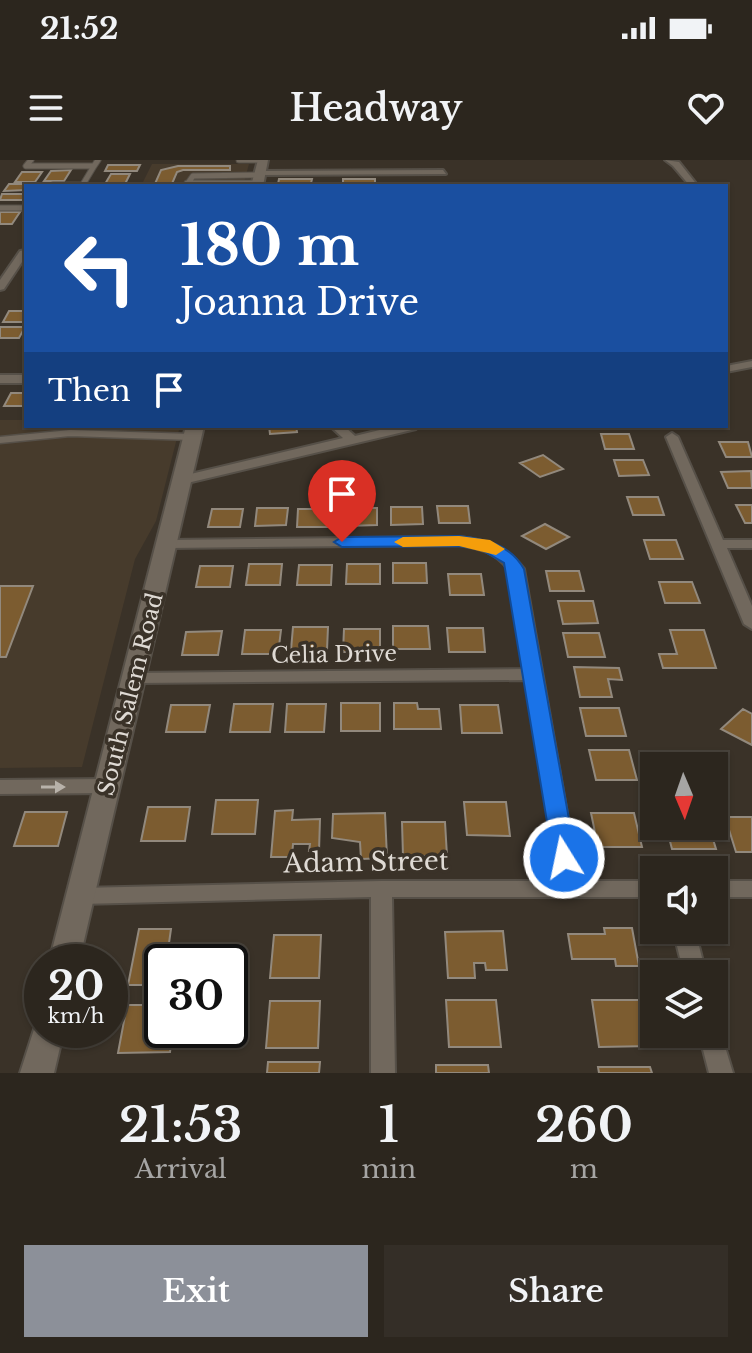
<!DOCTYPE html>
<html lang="en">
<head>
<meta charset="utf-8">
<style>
	body { margin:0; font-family:"Libre Baskerville",serif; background:#342e27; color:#f1f3f6; height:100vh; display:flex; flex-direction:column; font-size:30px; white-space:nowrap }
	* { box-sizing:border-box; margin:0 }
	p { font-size:26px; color:#a6a5a4 }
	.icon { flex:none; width:44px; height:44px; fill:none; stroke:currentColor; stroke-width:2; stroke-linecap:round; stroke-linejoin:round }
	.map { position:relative; height:913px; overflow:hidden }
	.sheet { display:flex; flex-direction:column; background:#2c261e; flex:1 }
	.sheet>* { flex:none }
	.top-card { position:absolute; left:24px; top:24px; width:704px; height:244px; border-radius:0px; box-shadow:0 2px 6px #0004,0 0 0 2px #48433c; background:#1a4fa0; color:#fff; overflow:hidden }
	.needle { width:52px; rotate:178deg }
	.controls { position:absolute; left:640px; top:592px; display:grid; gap:16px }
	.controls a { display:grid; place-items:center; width:88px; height:88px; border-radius:0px; background:#2c261e; box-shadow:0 2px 6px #0004,0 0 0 2px #48433c; font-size:40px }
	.speed { position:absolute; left:24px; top:784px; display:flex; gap:16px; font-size:40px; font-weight:700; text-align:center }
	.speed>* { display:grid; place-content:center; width:104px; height:104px; border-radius:50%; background:#2c261e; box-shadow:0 2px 6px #0004,0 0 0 2px #48433c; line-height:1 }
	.speed small { font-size:20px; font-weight:400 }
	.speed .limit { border:4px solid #111; border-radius:12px; background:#fff; color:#111 }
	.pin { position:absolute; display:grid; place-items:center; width:68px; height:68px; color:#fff; margin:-82px -34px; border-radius:50% 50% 50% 0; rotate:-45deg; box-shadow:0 0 8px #0007 }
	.pin .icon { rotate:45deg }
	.me { position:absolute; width:88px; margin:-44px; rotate:350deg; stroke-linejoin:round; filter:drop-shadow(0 0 6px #0008) }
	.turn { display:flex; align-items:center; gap:28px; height:168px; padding:0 24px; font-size:36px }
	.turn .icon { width:104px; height:104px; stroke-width:2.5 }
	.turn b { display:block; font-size:56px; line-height:68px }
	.then { display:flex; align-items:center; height:76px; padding:0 24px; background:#0003; gap:16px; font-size:30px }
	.eta { display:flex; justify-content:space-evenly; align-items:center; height:136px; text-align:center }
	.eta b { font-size:48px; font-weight:600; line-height:56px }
	.action { display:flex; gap:16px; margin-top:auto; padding:16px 24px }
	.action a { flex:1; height:92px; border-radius:0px; background:#8c9099; color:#fff; font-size:32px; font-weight:600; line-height:92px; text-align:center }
	.action a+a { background:#342e27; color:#f1f3f6 }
	.status { display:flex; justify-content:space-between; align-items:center; height:56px; padding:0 40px; background:#2c261e; direction:ltr }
	.status svg { height:22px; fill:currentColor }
	header { display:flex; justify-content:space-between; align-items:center; height:104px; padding:0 24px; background:#2c261e; font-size:36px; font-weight:600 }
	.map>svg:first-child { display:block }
	.built { fill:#473b2c }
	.building { fill:#7c5c30; stroke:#92897d; stroke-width:2 }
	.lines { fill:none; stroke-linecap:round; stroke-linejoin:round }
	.lane-far1-casing { stroke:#565048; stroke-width:7 }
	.lane-casing { stroke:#565048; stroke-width:9 }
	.street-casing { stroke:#565048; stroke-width:4 }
	.secondary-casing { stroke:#565048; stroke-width:4 }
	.lane-far1 { stroke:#71685d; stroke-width:5 }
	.lane { stroke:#71685d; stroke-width:6 }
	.street { fill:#71685d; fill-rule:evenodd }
	.secondary { fill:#71685d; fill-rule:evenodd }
	.oneway { fill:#b8b2aa }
	.route { fill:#1a73e8; stroke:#114b97; stroke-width:2 }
	.slow { fill:#f59e0b }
	.labels { text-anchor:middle; stroke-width:7; stroke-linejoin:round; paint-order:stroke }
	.street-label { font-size:22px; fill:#dfdad4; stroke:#3a3228 }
	.near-street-label { font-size:26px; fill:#dfdad4; stroke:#3a3228 }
</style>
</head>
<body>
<div class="status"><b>21:52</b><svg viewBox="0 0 49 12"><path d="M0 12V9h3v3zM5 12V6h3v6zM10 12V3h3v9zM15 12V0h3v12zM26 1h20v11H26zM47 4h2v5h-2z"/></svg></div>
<header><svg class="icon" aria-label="menu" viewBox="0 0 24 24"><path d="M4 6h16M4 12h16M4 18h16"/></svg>Headway<svg class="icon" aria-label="heart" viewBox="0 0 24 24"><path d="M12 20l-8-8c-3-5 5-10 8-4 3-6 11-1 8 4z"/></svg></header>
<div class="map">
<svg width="752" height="913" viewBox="0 0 752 913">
	<rect width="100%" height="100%" fill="#3a3228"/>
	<path class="built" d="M152,4h97l-6,22h-102z
		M0,260h26v6h154l-24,95 -21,38 -53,208 -82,1z"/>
	<path class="building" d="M108,5h32l-3,6h-32z
		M178,6h52v4h-47l-6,2 -6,14h-17l7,-16z
		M71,10l-7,11h-20l7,-10z
		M22,12h20l-7,10h-20z
		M111,14h19l-5,10h-20z
		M279,19h33l-1,4 -33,1z
		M343,19h32v4l-32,1z
		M9,24h33l-16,2v4l-22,1z
		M2,34h24v6h-26z
		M0,52h20l-8,12h-12z
		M9,151h17v11h-23z
		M25,167l-6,11h-19v-11z
		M11,233h15v13h-22z
		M269,266h27l1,6 -27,2z
		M601,274h28l5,15h-29z
		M719,282h29l4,15h-26z
		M543,295l20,14 -23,8 -20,-14z
		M614,300h29l6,15 -30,1z
		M751,311l1,17h-24l-7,-16z
		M627,337h31l6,18h-31z
		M736,345h16v18h-7z
		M437,346h31l2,17h-31z
		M391,347h31l1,17 -32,1z
		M257,348h31l-2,17 -31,1z
		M346,348h31v17l-31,1z
		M212,349h31l-3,18h-32z
		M298,349h31l-1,18h-31z
		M545,364l24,13 -23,12 -24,-13z
		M644,380h32l7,19h-33z
		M393,403h33l1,20h-34z
		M249,404h33l-2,21h-34z
		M347,404h33v20h-34z
		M299,405h33l-1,20h-34z
		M200,406h33l-3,21h-34z
		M546,411h33l5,20h-34z
		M448,414h33l3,21h-34z
		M659,422h33l8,21h-35z
		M0,426h33l-27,71h-6z
		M558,441h35l5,22 -35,1z
		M393,466h35l2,23h-37z
		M293,467h35l-1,23h-36z
		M447,468h36l2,24h-36z
		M344,469h36v23h-37z
		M245,470h36l-3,24h-36z
		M670,470h34l12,38h-53l-4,-14h18z
		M222,471l-4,24h-36l4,-23z
		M563,473h36l6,24h-37z
		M574,507l45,1 3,12 -14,-1 4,18h-32z
		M341,543h39v28h-39z
		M394,543h23l1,6h21l2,20h-47z
		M234,544h39l-3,28h-40z
		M287,544h39l-2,28h-39z
		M171,545h39l-5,27h-39z
		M460,545h38l4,28h-40z
		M580,548h39l7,28h-40z
		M743,549l9,5v31l-31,-16z
		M589,590h40l8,30h-41z
		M216,640h42l-3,34h-43z
		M464,642h42l4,34 -43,-1z
		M148,647h42l-5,34h-44z
		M293,650l-1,10 28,-1 -1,32h-10l1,-7h-17l-1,13h-21l4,-46z
		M25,652h42l-9,34h-44z
		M385,653l2,45 -26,1 -1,-17 -28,-4 1,-24z
		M591,653h43l8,34h-44z
		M725,657h27v35h-16z
		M402,662h43l2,34h-44z
		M666,666h43l7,23h-44z
		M604,768h28l7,38h-23l-1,-7h-43l-4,-25h37z
		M139,769h32l-3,21h16l-2,12h-20v23h-34z
		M503,771l4,39h-21l-1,-7h-11l1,15h-27l-3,-46z
		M274,775h47l-2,43h-49z
		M446,840h50l5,47h-52z
		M592,840h49l10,46 -52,1z
		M270,841h50l-2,47h-52z
		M127,845h35v25h11l-3,22 -52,1z
		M268,902h52l-1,11h-52z
		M436,905h52l1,8h-53z
		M598,907h52l2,6h-53z"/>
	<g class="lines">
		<defs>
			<path id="lane-far1" d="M31,0l-5,6h68l4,-6
				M239,0h24
				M187,23h71
				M53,25h29
				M82,26l12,-20
				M186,26l7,-10 66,-1
				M0,48h26"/>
			<path id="lane" d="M0,280l70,-7 122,4"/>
			<path id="street" d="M665,0l14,2 19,24h-8l-17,-20z
				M443,10l3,4 -186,1 -4,-2 4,-2z
				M26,90v6l-22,33 -4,1v-10l20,-29z
				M752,201v6l-26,5v-6z
				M0,215h26v8h-26z
				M330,266h14l11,10 41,-10h22l-2,3 -233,55 -7,-4 2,-3 165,-39z
				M672,273l6,4 45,103h29v8h-25l25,58v23l-8,-5 -78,-187z
				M459,377c27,3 48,9 65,32l55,312h75v16h-262l3,176h-24v-176l-291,7 -7,-2 -3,-6 3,-6 7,-2 301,-7h177l-32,-201 -390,3 -9,-5 9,-5 388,-4 -16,-100c-13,-17 -29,-21 -49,-24l-291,3 -7,-4 7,-4z
				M107,619l7,2 2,5 -2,5 -7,2 -107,1v-14z
				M714,721h38v16h-38z
				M673,770h22l11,44h-22z
				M714,865l5,2 14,46h-24l-10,-39h15z"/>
			<path id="secondary" d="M258,0h10l-5,26h-12z
				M186,266h18l-125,536h-30z
				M42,858v12h22l-10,43h-34l17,-53z"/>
		</defs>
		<use href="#lane-far1" class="lane-far1-casing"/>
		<use href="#lane" class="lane-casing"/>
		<use href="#street" class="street-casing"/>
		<use href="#secondary" class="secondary-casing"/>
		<use href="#lane-far1" class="lane-far1"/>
		<use href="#lane" class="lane"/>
		<use href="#street" class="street"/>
		<use href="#secondary" class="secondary"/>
	</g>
	<defs><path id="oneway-solid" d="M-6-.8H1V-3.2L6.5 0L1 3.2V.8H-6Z" transform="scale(2)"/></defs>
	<use class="oneway" href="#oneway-solid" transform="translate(53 627)"/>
	<path class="route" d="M459,376c26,3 51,8 65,33l52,289 -4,6 -8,2 -8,-2 -3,-6 -49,-295 -24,-14 -21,-3 -117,1 -8,-5 8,-5z"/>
	<path class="slow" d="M459,376l31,4 15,9 -9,6 -37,-9 -56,1 -9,-5 9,-5z"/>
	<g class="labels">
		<g class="street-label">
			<text transform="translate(334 494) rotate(-1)" y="8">Celia Drive</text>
			<text transform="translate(130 534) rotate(-76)" y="8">South Salem Road</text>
		</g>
		<g class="near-street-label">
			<text transform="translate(366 702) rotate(-1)" y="9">Adam Street</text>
		</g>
	</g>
</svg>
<div class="controls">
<a><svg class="needle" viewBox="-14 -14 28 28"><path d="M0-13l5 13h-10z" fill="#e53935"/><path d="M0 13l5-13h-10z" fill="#a6a5a4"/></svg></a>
<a><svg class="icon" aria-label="sound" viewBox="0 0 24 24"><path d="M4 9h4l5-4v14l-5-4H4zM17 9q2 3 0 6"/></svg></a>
<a><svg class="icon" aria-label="layers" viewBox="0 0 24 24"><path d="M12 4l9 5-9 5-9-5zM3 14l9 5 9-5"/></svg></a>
</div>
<div class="speed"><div>20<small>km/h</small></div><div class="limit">30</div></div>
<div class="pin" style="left:342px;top:382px;background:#d93025"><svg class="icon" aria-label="arrive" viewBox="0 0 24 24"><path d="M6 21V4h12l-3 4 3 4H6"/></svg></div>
<svg class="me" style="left:564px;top:698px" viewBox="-20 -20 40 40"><circle r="17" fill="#1a73e8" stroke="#fff" stroke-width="3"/><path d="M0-11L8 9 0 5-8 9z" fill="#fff"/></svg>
<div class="top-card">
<div class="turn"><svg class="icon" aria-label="left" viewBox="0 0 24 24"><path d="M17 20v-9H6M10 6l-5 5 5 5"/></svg><div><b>180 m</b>Joanna Drive</div></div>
<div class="then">Then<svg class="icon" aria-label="arrive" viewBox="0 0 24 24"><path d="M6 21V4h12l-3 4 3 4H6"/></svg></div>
</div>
</div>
<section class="sheet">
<div class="eta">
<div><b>21:53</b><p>Arrival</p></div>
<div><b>1</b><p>min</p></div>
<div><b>260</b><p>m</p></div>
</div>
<div class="action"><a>Exit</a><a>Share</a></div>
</section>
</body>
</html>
